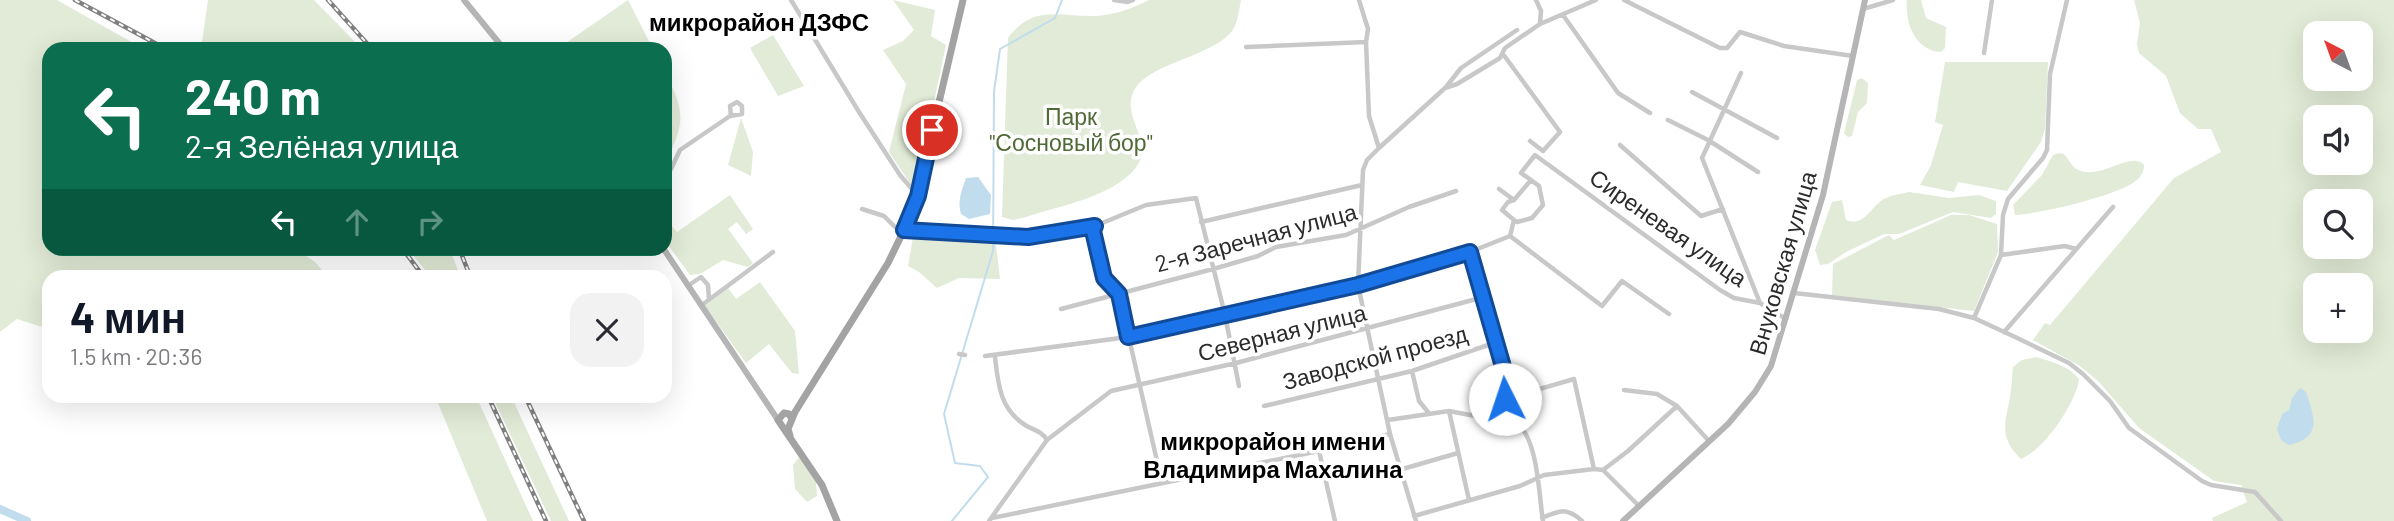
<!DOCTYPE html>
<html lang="ru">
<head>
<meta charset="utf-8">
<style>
	body { margin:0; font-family:Barlow,sans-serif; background:#f2f2f3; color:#2b2b33; height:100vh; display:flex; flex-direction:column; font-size:26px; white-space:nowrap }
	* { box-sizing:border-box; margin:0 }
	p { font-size:23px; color:#7c7c81 }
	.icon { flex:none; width:38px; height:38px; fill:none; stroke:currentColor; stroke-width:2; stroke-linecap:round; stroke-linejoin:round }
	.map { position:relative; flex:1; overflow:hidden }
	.side { position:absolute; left:42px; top:270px; width:630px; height:133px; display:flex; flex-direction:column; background:#fff; border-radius:21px; box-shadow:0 7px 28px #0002 }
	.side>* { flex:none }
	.hud { position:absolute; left:42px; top:42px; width:630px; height:214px; border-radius:21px; box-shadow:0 7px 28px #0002; background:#0b6e4f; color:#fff; overflow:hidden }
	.needle { width:46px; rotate:319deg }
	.controls { position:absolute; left:2303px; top:21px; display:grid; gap:14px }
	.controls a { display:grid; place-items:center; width:70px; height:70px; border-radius:14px; background:#fff; box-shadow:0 7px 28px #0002; font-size:35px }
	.pin { position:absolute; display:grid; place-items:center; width:60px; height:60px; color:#fff; margin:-30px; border:4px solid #fff; border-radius:50%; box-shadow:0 2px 7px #0007 }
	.me { position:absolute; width:77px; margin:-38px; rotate:356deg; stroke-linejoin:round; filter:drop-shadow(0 0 5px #0008) }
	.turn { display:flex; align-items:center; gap:24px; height:147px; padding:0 28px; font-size:32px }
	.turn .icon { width:91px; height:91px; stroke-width:2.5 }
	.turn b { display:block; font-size:49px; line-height:60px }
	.lanes { display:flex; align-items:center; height:66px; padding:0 28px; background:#0003; justify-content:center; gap:35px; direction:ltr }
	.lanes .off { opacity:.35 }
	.round { display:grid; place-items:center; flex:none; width:74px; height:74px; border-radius:21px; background:#f2f2f3 }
	.head { display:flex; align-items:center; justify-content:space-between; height:119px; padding:0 28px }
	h1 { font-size:42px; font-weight:700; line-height:52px; color:#111827 }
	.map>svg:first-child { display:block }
	.green { fill:#e2ebd7; fill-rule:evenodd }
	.water { fill:#c1dded }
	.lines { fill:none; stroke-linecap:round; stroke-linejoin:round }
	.stream { stroke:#c1dded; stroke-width:2 }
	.river { stroke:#c1dded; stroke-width:8 }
	.street { stroke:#c8c8c8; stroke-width:4.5 }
	.secondary { stroke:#b5b5b5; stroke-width:6 }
	.primary { stroke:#a3a3a3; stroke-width:7 }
	.rail-casing { stroke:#808080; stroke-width:4.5 }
	.rail { stroke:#fff; stroke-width:2; stroke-dasharray:5; stroke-linecap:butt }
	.route-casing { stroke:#114b97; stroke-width:18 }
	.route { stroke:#1a73e8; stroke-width:12 }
	.labels { text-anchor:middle; stroke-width:7; stroke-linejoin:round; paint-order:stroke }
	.park-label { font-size:23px; fill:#506a36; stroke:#fff }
	.street-label { font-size:23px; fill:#2b2b2b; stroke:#fff }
	.neighbourhood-label { font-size:24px; font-weight:bold; fill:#000; stroke:#fff }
</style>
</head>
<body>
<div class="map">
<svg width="2394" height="521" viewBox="0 0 2394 521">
	<rect width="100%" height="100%" fill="#fff"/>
	<path class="green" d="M0,0h57l87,49h-95v199l247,1 19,13 12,14h-278v53l-32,-10 -17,13z
		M208,0h106l48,49h-161z
		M628,0l25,49h-96z
		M893,0l42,10 -4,26 15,9 -30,142 -4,-1 -23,-34 17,-68 -23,-34 20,-9 11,-11z
		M1149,0h92c-2,10 -3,23 -9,31 -21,27 -87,32 -99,62 -12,28 28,53 -3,81 -25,24 -71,32 -104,43l-13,3 -11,-3 6,-179c24,-33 49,-22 84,-22 20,0 39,-7 57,-16z
		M1907,0h14l5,18 20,9 -1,21 -4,4c-27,-2 -36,-30 -34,-52z
		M2134,0h260v521h-181l-1,-3 35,-16 -6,-17 -27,-4 -75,-53 -40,-46 -19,-16 -47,-26 12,-17 5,2 124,-147 47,-26 -10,-23h-13l-18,-16 -14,-37 -27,-23 -2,-9 3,-21zM2315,33h46v46h-46zM2315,117h46v46h-46zM2315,201h46v46h-46zM2315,285h46v46h-46z
		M773,35l31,51 -26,10 -28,-48z
		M1945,62h103l-3,67 -4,13 -34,49 -49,-9 -4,10 -34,-7 11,-20 12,-40 -8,-3z
		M665,72c20,40 21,50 0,91z
		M1862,78l6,5 -1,20 -9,9 -6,24 -4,1 -4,-4 13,-53z
		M741,118l12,34 -2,24 -23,-11z
		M2059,153l5,1c4,4 7,11 11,14 22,16 56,-19 69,-3 0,6 -2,10 -7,15 -16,15 -98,34 -122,35l-2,-10 29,-30 11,-20z
		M1909,192l40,6 30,-3 17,6v13l-5,4 -38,-6 -54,22h-15l-38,18 -18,12 -8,1 -5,-15 17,-48 10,-2 4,20c17,7 24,-11 36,-20 8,-5 19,-6 27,-8z
		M730,195l23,34 -7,5 -9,-12 -9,7 25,34 -5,4 -25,-7 -23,14 -10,1 -25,-34v-23l12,14z
		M1951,215h18l28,9 1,28 -24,59 -142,-16 1,-31 56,-29 5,5z
		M995,236l5,43 -41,-1 -22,10 -18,-16 -11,-6 5,-29z
		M408,249h42l10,27h-30z
		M760,282l35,49 4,43 -7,-1 -23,-29 -23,19 -41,-57 23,-18 8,11z
		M2036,357c16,5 32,8 43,22 -3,24 -35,71 -58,80 -26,-25 -13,-41 -10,-69 1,-8 1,-15 2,-23l9,-7z
		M435,396h41l57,125h-46z
		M492,396h19l58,125h-18z
		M799,457l17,25 1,14 -10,6 -12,-13 -2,-24z"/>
	<path class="water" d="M978,177l13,18 -1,19 -21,5 -8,-5c-4,-13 1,-24 5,-36z
		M2300,388l6,4c9,26 16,46 -17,53l-8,-5 -4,-11 5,-15 7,-4 3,-12z"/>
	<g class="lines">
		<path class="stream" d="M952,521l36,-44 -8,-11 -25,-3 -11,-49 49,-163 1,-159 6,-43 55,-31 7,-18"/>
		<path class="river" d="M0,509l27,12"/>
		<path class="street" d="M791,0l68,112 41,63 17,20
			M1114,0l14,2 5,-2
			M1359,0l9,29 -2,13 3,74 10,32
			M1536,0l5,11 -1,12
			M1624,0l96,48h7l13,-16 44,14 69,10
			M1863,9l30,-9
			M1563,15l55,78 32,20
			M1246,47l120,-5
			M1984,53l8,-53
			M1503,54l57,78 -17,19 -13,-10
			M1741,73l-39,85 58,145
			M1446,87l15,-19 56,-38
			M1692,92l85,46
			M1668,120l40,20 50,32
			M1620,145l81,71 22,-7
			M665,174l6,-5 9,-19 50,-34 12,-2v-8l-5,-4 -7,4 1,10
			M1499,189l15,11
			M862,209l22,7 11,11 9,3 124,7 67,-11 51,-21 50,-7 29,117 14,71
			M1514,220l3,2 15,-4 11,-13 -4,-19 -8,-6
			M1201,222l161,-37
			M1095,226l-2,5c2,14 3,33 10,46 5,7 12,9 16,17l43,189
			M1510,236l4,-16 -12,-10 6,-8 6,-2 17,-20 -10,-7 14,-18 185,135 14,8 26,5 26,16
			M1470,252l36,125 -1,43
			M2001,255l64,-9 11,3
			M689,285l12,-8 7,8 1,15
			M1794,293l145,16 35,9 39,18 56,27 14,11 27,27 19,27 73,53 9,4 44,7 26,29
			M702,305l71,-53
			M1061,309l152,-40 45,-13 18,-9 70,-12 63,-28 47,-16
			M1974,318l27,-63 2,-40 5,-16 35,-41 4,-8 3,-76 17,-74
			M2004,332l109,-125
			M959,354l6,1
			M985,356l143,-19 230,-52 112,-33 40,-16 92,70 20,-25 47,33
			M995,357c3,27 5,52 30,68 8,5 17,6 22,15
			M1412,371l7,30 9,11
			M1624,390l33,4 20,12 32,35
			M1505,399l69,-20 20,90
			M1264,406l148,-35 82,-28
			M1449,411l20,89
			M1388,420l61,-9 68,13c21,14 22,73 26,97
			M1319,451l16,70
			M1399,470l59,-17
			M1603,470l25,-19 49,-45
			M1414,516l106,-30 24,-11 50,-6 9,1 36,36
			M992,518l327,-67 71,-17
			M1542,518c18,-8 25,-11 40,3
			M989,521l58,-81 64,-49 125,-28 248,-66
			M1416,521l-26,-87 -32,-149 5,-115 4,-10 12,-12 66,-60 12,-4 43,-26 5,-10 35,-24 56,-24"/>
		<path class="secondary" d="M464,0l40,49
			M663,248l115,172
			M1623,521l105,-97 27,-32 16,-26 52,-171 42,-195"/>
		<path class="primary" d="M792,419l-3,-5 -5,-1 -6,7 44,65 15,36
			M790,436l-2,-7 7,-17 93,-149 16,-33 13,-34 46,-196"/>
		<defs>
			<path id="rail" d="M75,0l91,49
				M328,0l44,49
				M402,248l21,28
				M459,248l11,28
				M488,396l58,125
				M525,396l59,125"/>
		</defs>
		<use href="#rail" class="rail-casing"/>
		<use href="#rail" class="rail"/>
	</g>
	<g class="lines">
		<defs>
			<path id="route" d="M932,130l-14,66 -14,34 124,7 67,-11 -2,5 11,47 15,16 9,43 230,-52 112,-33 36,125 -1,22"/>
		</defs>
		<use href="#route" class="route-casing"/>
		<use href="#route" class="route"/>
	</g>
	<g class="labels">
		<g class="park-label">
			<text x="1071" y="125">Парк<tspan x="1071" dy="26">"Сосновый бор"</tspan></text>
		</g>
		<g class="street-label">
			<text transform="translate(1668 228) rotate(35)" y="8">Сиреневая улица</text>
			<text transform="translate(1256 238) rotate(-15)" y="8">2-я Заречная улица</text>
			<text transform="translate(1783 263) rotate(-74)" y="8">Внуковская улица</text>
			<text transform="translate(1282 333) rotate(-14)" y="8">Северная улица</text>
			<text transform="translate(1375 358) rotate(-15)" y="8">Заводской проезд</text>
		</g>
		<g class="neighbourhood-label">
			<text x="759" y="31">микрорайон ДЗФС</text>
			<text x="1273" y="450">микрорайон имени<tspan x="1273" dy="28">Владимира Махалина</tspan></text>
		</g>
	</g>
</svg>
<div class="controls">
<a><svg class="needle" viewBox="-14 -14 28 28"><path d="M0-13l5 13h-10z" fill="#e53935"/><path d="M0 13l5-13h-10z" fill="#7c7c81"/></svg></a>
<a><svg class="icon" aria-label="sound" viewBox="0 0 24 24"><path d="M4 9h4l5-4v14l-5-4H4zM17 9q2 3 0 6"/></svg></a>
<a><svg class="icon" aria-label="search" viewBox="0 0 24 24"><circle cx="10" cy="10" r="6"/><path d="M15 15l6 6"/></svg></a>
<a>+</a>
</div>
<div class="pin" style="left:932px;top:130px;background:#d93025"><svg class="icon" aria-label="arrive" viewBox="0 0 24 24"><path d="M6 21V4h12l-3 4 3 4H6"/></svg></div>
<svg class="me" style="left:1505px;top:399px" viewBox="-20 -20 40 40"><circle r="19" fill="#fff"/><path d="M0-13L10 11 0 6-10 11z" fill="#1a73e8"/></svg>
<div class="hud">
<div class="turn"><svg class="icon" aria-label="left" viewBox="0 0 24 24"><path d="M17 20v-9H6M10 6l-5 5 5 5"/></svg><div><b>240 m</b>2-я Зелёная улица</div></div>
<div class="lanes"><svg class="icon" aria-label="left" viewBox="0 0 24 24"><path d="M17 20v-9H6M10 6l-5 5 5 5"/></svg><svg class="icon off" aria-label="ahead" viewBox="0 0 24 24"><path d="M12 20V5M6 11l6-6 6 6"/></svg><svg class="icon off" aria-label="right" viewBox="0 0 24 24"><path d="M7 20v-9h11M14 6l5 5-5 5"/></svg></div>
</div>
<section class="side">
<div class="head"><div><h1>4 мин</h1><p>1.5 km · 20:36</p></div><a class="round"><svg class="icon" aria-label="close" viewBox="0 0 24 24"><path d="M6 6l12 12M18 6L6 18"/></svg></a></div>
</section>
</div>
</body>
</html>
